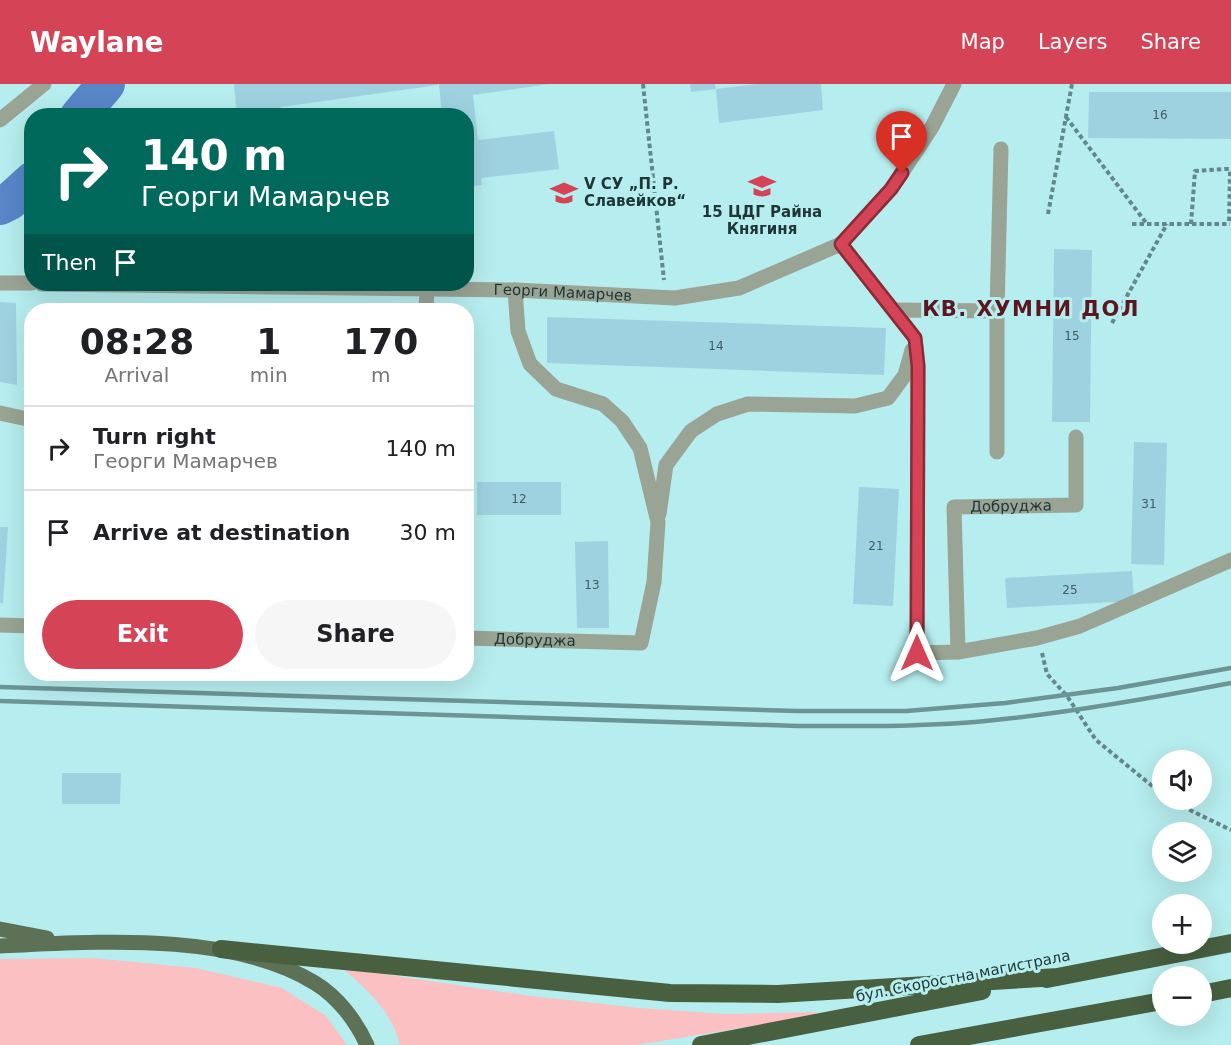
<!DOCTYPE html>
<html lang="en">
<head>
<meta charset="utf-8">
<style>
	body { margin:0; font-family:"DejaVu Sans",sans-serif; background:#f6f6f6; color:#202124; height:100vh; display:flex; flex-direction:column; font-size:22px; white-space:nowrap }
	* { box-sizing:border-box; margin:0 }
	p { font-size:20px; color:#757577 }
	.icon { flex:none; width:33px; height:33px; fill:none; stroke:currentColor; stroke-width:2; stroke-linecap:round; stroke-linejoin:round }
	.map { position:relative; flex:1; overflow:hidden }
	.drawer { position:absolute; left:24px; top:219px; width:450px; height:378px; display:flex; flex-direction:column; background:#fff; border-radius:24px; box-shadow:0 6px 24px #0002 }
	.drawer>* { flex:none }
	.guide { position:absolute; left:24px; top:24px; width:450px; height:183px; border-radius:24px; box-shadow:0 6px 24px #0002; background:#00695c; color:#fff; overflow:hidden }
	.tools { position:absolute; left:1152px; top:666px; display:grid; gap:12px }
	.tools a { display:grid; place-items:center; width:60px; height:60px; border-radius:50%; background:#fff; box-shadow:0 6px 24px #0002; font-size:30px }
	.pin { position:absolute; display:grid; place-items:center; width:51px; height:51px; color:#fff; margin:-62px -26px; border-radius:50% 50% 50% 0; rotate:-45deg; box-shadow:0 0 6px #0007 }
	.pin .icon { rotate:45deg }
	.me { position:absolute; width:66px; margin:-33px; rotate:0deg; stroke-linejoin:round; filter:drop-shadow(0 0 4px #0008) }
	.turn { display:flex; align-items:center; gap:21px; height:126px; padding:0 18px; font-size:27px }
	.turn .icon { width:78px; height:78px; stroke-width:2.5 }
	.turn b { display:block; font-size:42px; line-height:51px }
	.then { display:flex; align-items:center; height:57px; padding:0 18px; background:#0003; gap:12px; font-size:22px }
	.eta { display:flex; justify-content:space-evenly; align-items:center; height:102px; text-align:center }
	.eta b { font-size:36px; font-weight:600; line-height:42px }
	.cta { display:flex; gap:12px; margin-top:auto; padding:12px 18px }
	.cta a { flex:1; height:69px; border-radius:36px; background:#d44456; color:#fff; font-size:24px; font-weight:600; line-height:69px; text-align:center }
	.cta a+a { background:#f6f6f6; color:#202124 }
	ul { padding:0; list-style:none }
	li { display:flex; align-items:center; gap:18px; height:84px; padding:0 18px; border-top:2px solid #e0e0e0 }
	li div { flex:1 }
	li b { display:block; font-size:22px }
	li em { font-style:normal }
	header { display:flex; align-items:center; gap:36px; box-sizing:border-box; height:84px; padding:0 30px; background:#d44456; color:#fff }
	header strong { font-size:28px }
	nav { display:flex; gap:33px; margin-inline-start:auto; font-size:21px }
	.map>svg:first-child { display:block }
	.green { fill:#fbc0c1 }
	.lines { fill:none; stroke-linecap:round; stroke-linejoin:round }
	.river { stroke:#5886c8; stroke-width:38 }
	.building { fill:#9fd2e0 }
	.path { stroke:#638889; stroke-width:4; stroke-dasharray:4.5 3; stroke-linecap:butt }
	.minor { stroke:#99a495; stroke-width:15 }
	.major { stroke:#5d7156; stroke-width:15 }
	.highway { stroke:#485f40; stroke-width:18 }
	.rail { stroke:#6d9495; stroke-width:4.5 }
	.route-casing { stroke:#8a2c38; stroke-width:15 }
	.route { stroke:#d44456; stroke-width:10 }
	.labels { text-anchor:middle; stroke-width:6; stroke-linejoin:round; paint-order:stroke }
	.number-label { font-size:12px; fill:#3f5c60 }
	.poi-label { font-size:15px; font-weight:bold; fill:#1f3536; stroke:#b6edee; text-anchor:start }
	.street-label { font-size:15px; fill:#1f3536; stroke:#b6edee }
	.district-label { font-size:21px; font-weight:bold; letter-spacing:1.5px; fill:#5b161f; stroke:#b6edee }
</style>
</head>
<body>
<header>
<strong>Waylane</strong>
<nav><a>Map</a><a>Layers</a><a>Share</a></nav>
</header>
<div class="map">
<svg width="1231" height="961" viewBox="0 0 1231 961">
	<rect width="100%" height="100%" fill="#b6edee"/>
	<path class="green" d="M92,874l104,10 86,20 44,28 21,29h-347v-86z
		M342,884l189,28 109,12 84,6 93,-2 -5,4 -175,29h-237c-8,-33 -33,-56 -58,-77z"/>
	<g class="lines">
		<path class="river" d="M79,32l27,-32
			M0,122l10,-5 22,-20"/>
	</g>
	<path class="building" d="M234,0h204v1l-157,22 1,9h-45z
		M439,0h110l-76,11 5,45 76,-9 5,38 -78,9 1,7 -16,2v-71h-24z
		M690,0h25l1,5 -25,3z
		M756,0h65l2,26 -104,13 -3,-34z
		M1089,8h142v47l-143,-1z
		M1054,165l38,1 -2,172h-38z
		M0,218l16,1 1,82 -17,-3z
		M547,233l339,11 -2,47 -337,-12z
		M1134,358l33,1 -3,122 -33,-1z
		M477,398h84v33h-84z
		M859,403l40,2 -6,117 -40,-2z
		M0,443h8l-5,77 -3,-1z
		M608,457l1,87h-32l-2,-86z
		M1132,487l2,30 -127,7 -2,-30z
		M62,689h59l-1,31h-58z"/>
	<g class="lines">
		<path class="path" d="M643,0l21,196
			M1066,33l81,107
			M1048,130l24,-130
			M1132,140h98
			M1191,140l4,-53 30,-2h4l1,4 -1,51
			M1112,239l55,-99
			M1042,569l5,21 20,22 29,44 66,54
			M1169,716l62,30"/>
		<g class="minor">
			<path d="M0,36l44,-36"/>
			<path d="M841,160l74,94 3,28 -1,287 41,-1 79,-14 43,-12 151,-66"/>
			<path d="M0,199h32"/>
			<path id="s1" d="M41,200l474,6 160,8 64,-10 102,-44 50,-55 41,-62 22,-43"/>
			<path d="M426,226l1,-21"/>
			<path d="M893,226l104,1"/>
			<path d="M0,329l32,7"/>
			<path d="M997,368v-141l4,-162"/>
			<path d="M659,430l7,-49 25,-34 26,-17 31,-10 107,2 33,-8 17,-23 7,-25"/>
			<path d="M0,541l32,1"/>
			<path id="s2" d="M466,554l175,5 13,-61 4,-60 -18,-74 -18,-27 -19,-17 -47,-15 -26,-25 -12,-33 -3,-41"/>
			<path id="s3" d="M958,568l-4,-145 122,-2v-68"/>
		</g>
		<path class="major" d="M0,845l47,9
			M0,862c95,-4 231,-15 315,37 23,14 41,38 52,62"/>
		<path class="highway" d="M221,865l449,44 108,1 280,-17
			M1047,895l184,-36
			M1202,910l29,-6
			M701,961l281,-54
			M919,961l243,-44"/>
		<path class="rail" d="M0,603l797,24h109l99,-8 113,-15 113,-20
			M0,617l798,25c66,0 132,1 197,-6 80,-8 158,-22 236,-37"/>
	</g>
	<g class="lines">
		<defs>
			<path id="route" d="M902,89l-11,16 -50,55 74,94 3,28 -1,287"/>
		</defs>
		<use href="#route" class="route-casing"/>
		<use href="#route" class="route"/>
	</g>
	<defs>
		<symbol id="school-bare" viewBox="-9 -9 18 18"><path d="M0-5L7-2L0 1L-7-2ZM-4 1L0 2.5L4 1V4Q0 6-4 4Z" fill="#d44456" stroke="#b6edee" stroke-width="2.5" paint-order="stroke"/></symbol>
	</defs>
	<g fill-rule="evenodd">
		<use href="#school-bare" x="743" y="83" width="38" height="38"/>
		<use href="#school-bare" x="545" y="90" width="38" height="38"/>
	</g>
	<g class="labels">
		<g class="number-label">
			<text x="1160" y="35">16</text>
			<text x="1072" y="256">15</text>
			<text x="716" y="266">14</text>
			<text x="519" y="419">12</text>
			<text x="1149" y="424">31</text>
			<text x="876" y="466">21</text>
			<text x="592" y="505">13</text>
			<text x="1070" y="510">25</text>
		</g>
		<g class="poi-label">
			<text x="584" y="105">V СУ „П. Р.<tspan x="584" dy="17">Славейков“</tspan></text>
			<text x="762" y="133" text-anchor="middle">15 ЦДГ Райна<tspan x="762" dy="17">Княгиня</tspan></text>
		</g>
		<g class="street-label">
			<text dy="5" stroke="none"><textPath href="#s1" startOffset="522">Георги Мамарчев</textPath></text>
			<text dy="5" stroke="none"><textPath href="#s3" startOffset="202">Добруджа</textPath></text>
			<text dy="5" stroke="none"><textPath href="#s2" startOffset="69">Добруджа</textPath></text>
			<text transform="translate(963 892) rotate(-11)" y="5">бул. Скоростна магистрала</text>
		</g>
		<g class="district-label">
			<text x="1031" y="232">КВ. ХУМНИ ДОЛ</text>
		</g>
	</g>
</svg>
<div class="tools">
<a><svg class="icon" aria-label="sound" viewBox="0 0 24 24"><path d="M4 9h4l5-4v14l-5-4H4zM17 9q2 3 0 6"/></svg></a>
<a><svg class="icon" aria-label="layers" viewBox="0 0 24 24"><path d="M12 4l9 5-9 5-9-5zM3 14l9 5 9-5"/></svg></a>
<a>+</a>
<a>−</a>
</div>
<div class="pin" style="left:902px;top:89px;background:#d93025"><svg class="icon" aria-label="arrive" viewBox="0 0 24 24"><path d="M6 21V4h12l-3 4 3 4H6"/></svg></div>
<svg class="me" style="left:917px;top:569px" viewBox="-20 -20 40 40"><path d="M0-17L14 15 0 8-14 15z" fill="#d44456" stroke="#fff" stroke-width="4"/></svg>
<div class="guide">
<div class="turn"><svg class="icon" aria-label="right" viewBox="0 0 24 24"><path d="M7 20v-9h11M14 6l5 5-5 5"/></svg><div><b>140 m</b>Георги Мамарчев</div></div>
<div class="then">Then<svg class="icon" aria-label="arrive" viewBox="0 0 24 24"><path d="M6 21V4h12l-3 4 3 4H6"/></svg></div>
</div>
<section class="drawer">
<div class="eta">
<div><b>08:28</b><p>Arrival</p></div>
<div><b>1</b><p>min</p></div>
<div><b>170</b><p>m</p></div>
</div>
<ul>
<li><svg class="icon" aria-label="right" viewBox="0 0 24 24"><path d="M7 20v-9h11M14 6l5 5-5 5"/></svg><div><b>Turn right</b><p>Георги Мамарчев</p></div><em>140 m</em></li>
<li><svg class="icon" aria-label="arrive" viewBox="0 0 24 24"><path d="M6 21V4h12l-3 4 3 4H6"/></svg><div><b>Arrive at destination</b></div><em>30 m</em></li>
</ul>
<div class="cta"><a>Exit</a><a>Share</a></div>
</section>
</div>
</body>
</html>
